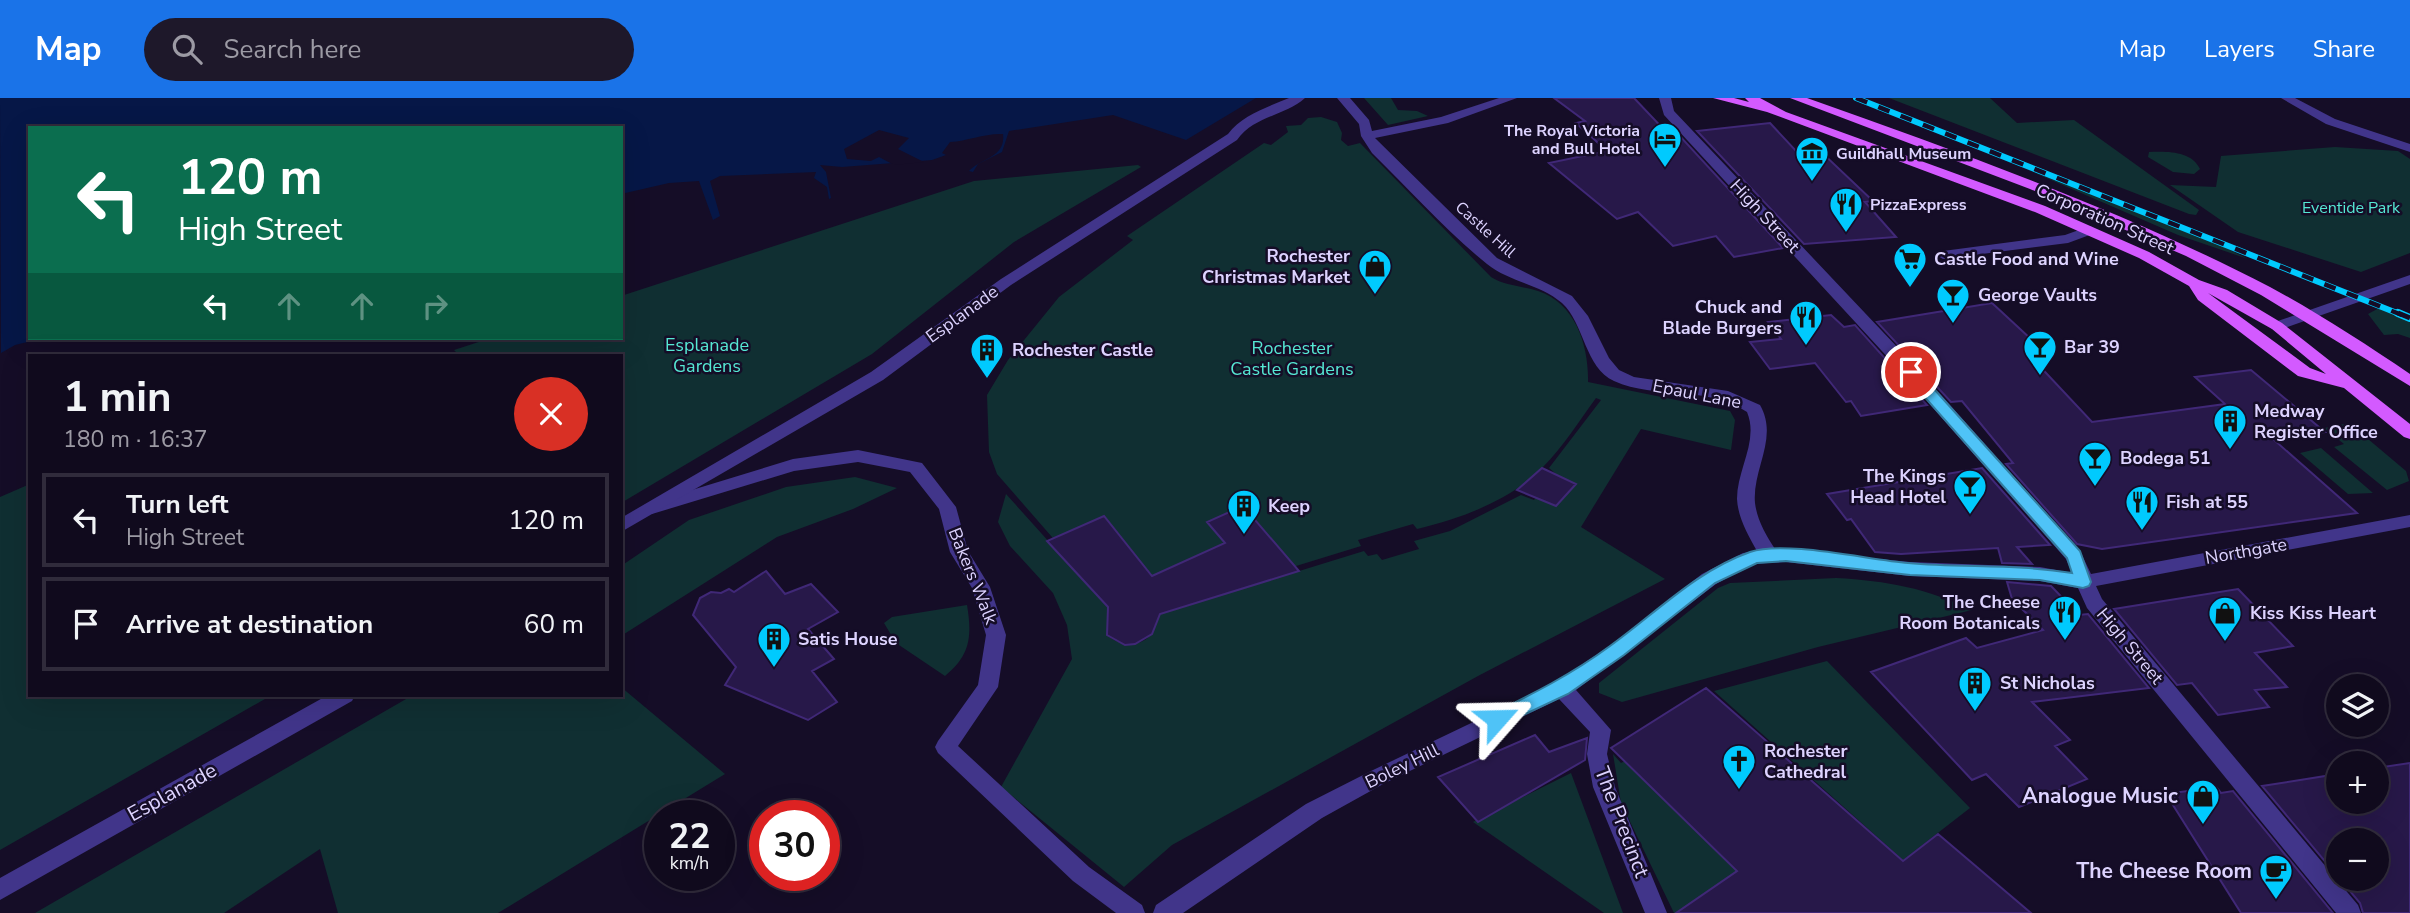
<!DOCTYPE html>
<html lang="en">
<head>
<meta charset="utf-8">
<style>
	body { margin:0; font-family:"Nunito Sans",sans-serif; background:#1e182a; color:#f1f3f6; height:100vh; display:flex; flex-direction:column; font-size:26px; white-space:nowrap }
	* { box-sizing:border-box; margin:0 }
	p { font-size:23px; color:#9c9aa4 }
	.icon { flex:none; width:38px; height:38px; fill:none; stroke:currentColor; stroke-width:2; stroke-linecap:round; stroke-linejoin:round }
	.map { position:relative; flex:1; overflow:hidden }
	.side { position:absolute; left:28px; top:256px; width:595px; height:343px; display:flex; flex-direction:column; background:#100a1d; border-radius:0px; box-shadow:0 7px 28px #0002,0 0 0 2px #302b3b }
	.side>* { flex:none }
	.banner { position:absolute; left:28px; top:28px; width:595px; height:214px; border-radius:0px; box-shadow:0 7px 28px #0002,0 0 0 2px #302b3b; background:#0b6e4f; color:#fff; overflow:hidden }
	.buttons { position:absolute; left:2326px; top:576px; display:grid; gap:14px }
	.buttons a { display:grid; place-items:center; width:63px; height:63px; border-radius:50%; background:#100a1d; box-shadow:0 7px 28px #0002,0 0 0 2px #302b3b; font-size:35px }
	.speed { position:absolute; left:644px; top:702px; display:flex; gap:14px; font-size:35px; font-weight:700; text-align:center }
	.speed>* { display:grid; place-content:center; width:91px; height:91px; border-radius:50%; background:#100a1d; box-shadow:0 7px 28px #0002,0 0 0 2px #302b3b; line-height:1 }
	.speed small { font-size:18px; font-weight:400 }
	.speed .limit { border:10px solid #d22; background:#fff; color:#111 }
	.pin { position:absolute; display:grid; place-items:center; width:60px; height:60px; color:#fff; margin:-30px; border:4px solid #fff; border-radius:50%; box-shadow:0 2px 7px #0007 }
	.me { position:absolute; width:77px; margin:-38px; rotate:65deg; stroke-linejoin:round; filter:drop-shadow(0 0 5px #0008) }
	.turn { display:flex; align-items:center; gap:24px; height:147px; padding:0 35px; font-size:32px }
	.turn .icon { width:91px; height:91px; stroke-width:2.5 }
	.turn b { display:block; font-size:49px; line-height:60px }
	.lanes { display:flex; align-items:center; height:66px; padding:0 35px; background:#0003; justify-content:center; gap:35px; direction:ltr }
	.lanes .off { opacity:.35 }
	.round { display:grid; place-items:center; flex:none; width:74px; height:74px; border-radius:37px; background:#1e182a }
	.overview { display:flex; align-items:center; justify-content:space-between; height:119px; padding:0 35px }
	h1 { font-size:42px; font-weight:700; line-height:52px }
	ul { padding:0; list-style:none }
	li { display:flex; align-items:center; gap:21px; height:94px; margin:0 14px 10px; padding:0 21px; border:4px solid #302b3b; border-radius:0px }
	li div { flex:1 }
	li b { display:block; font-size:26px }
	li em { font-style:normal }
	header { display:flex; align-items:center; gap:42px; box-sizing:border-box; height:98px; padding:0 35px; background:#1a73e8; color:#fff }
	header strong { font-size:33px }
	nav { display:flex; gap:38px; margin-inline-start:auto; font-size:24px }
	.search { width:490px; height:63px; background:#1e182a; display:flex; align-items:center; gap:18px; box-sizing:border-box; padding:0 24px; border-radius:38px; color:#9c9aa4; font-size:26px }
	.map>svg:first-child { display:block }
	.green { fill:#102f32 }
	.water { fill:#061747 }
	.pier { fill:#150d27 }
	.building { fill:#271849; stroke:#402877; stroke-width:2 }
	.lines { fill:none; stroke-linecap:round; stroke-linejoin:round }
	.minor { fill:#41358a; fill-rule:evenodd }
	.tertiary { fill:#41358a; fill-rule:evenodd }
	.primary { fill:#d35aff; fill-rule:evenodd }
	.rail-far1-casing { stroke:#00cafe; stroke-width:6 }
	.rail-casing { stroke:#00cafe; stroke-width:8 }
	.rail-far1 { stroke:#150d27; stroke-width:4.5; stroke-dasharray:12; stroke-linecap:butt }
	.rail { stroke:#150d27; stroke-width:5; stroke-dasharray:15; stroke-linecap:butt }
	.route { fill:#4fc3f7; stroke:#337fa1; stroke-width:2 }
	.labels { text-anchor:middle; stroke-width:5; stroke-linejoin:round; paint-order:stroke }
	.far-poi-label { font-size:16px; font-weight:bold; fill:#ddd3ff; stroke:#150d27; text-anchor:start }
	.far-park-label { font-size:16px; fill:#56e8d4; stroke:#150d27 }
	.far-street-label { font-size:16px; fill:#ddd3ff; stroke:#150d27 }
	.street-label { font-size:18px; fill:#ddd3ff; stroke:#150d27 }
	.poi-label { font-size:18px; font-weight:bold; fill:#ddd3ff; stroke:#150d27; text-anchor:start }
	.park-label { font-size:18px; fill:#56e8d4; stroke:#150d27 }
	.near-street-label { font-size:21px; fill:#ddd3ff; stroke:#150d27 }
	.near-poi-label { font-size:21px; font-weight:bold; fill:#ddd3ff; stroke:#150d27; text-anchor:end }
</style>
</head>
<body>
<header>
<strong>Map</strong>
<div class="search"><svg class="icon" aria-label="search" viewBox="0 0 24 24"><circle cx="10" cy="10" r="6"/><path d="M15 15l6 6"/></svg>Search here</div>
<nav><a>Map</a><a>Layers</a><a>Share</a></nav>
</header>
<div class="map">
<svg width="2410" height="815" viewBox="0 0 2410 815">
	<rect width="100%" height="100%" fill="#150d27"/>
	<path class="green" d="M1364,0h27l7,12 19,1 11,5 -40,9z
		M1889,0h101l27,25 57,-3 125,90 -3,5 -7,-1z
		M1321,19l16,5 5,11 -1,7 7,6 12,-3 131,134c14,9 32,9 47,14 38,12 51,56 50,91l142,29 5,9 -4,30 -90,-21 -60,98 84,52 -187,97 -306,169 -48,42 -123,-100 71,-128 -5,-34 -14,-32 -43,-47 -12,-24 8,-28 106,118 -5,6v17c18,17 52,10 47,-19l210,-65 4,5 9,-2 5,6 37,-11 -5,-8 36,-10 71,-36 13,5 23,-25 -8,-7 52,-68 -5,-2c-17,23 -33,49 -53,69 -33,34 -81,51 -126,62l-4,-5 -55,16 3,6 -211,65 -30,4 -123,-141 -8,-22 -2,-57 21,-35 51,-63 74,-57 -6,-4 137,-93 7,2 17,-13 -2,-6 15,-1 7,-7z
		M2335,49l63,4 12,8v94l-49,19 -123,-40 -68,-47 46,2 5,-31z
		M2149,54c18,-1 43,-1 51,17l-6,5 -21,-2 -25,-15z
		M1138,67l3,2 -127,75 -142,112 -251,149v-148h-162l-5,-5 37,-12h130v-42l353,-115z
		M2030,73l178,68 40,20 -70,-24z
		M2379,210l31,13v17l-12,-4 -14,1 -16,-21z
		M2349,325l57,48 3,10 -22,9 -53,-43 10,-3 -20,-16z
		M2321,350l52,45 -25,1 -48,-41z
		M855,379l42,11 -44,21 -76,28 -156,99v-70l68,-46 97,-33z
		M30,386v211h242l-272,155v-353z
		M1836,480c52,3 90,10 136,32l-154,37 -196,55 -23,-9v-10l119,-95 12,-5z
		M967,507c5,30 4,50 -22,71l-49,-33 -12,-20 8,-6z
		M1827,563l143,147 -67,52 -189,-169z
		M621,589l104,87 -227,139h-160l-18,-64 -96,64h-189l378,-218h208z
		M1613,656l8,9 4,-2 112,110 -26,42h-37l-53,-110z
		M1571,675l52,140h-19l-131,-91z"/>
	<path class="water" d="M0,0h1256l-70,42 -73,-25 -104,16 -7,21 -24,12 -5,8 -4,-1c11,-13 37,-13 34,-37 -18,-1 -35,7 -53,8l-8,11 4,2 -14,5 -90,7 -22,-2 6,7 5,26 -2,1 -2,-12 -13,-9 2,-6 -96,4 -10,5 10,35 -7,4 -14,-39 -30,2 -48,11v-66h-591v210h14l-29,7 -14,8z"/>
	<path class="pier" d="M879,32l30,8 -11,11 26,13 -30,3 -15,-8 -8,4 -24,-2 -3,-10z"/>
	<path class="building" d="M1554,0h80l35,37 9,-1 105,114 -49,9 -18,-21 -43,10 -35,-34 -21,7 -68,-56 58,-12 -31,-28 9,-2z
		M1770,25l26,28 21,-3 56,53 -8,1 31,35 -92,7 -107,-113z
		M1992,205l55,51 -16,3 61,65 133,-18 -30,-27 56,-7 74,62 -52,7 84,74 -255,36 -25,-5 -71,-80 7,-1 -51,-62 -11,1 -74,-80z
		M1831,217l13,12 11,-2 72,80 -66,11 -10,-15 -5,1 -31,-39 -45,6 -20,-27 31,-3 -13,-17z
		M1542,370l34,16 -20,22 -39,-16z
		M1982,370l68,77 -33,2 15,17 -30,-1 -4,-15 -97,6 -26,-2 -24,-33 -4,1 -20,-26z
		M1243,408l56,65 -139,43 -8,20 -17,10 -10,1 -18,-10 1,-28 -61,-66 57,-25 48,60 73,-33 -18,-21z
		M766,473l19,23 26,-10 27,28 -30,17 26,30 -22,12 25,31 -29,18 -83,-35 11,-18 -43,-52 7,-17 11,-6 10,1 8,-4 5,3z
		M2007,484l44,4 28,29 9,-1 61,74 -117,14 38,38 -15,6 32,33 -68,28 -33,-33 -14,6 -101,-108 95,-34 11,10 66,-18 -31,-31z
		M2238,491l55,57 -38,7 32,34 -32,3 14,17 -51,8 -26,-32 -15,2 -63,-76z
		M1706,590l197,173 35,-27 93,79h-355l61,-42 -126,-123z
		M1535,637l14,17 38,-14 -2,22 -107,62 -40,-45z
		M2410,665v150h-47l-3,-10 -21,-25h37v-38h-38v37l-76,-91 76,-12v28h38v-34z
		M2216,689l5,6 12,-2 100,122h-92l-75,-119z"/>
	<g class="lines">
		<path class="minor" d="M1337,0h13l19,22 3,11 69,-14 58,-19h18l-69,25 -73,15 122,120 75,38 16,20 21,42 10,12 15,7 94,14 32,14c19,33 -8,64 -5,98 2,17 11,32 20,46l135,13 130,5 32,6 -6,-14 -161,-183 -241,-261 -5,-17h12l3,13 243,257 163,183 11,23 319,-59v12l-314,59 6,13 256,306 3,8h-25l-249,-305 -9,-20 -38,-7 -130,-5 -124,-14 -34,2 -36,20 -140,106 35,40 -4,24 8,33 52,126h-22l-52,-126 -6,-33 3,-22 -31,-33 -174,84 -63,35 -139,95h-30l3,-8 150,-101 65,-33 184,-88 56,-38 91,-71 41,-21 14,-2c-9,-16 -19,-33 -20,-52 0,-30 22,-58 10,-87 -39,-27 -91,-12 -133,-31 -29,-13 -30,-58 -52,-78 -22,-19 -53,-21 -75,-39 -40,-32 -78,-75 -115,-111l-11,-17 -2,-12z
			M2281,0h14l40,21 75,25v8l-84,-28z
			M2090,128l7,4 -2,3 -27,10 -125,16 -7,-4 7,-4 122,-16z
			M2410,177v9l-128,45h-10l-3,-3 3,-3z
			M858,352l64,13 34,44 12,44 22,36 16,48 -8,52 -40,59 131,121 53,38 3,8h-29l-43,-32 -135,-128 -3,-6 3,-6 40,-56 8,-50 -14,-47 -22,-36 -11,-43 -29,-37 -52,-10 -64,9 -142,43 -9,-6 3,-4 147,-45z"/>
		<path class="tertiary" d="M1289,0h16c-20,18 -51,18 -68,42l-226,145 -128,95 -262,152v-14l250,-146 130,-93 227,-145c14,-19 40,-27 61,-36z
			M328,597h27l-3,6 -352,199v-22z"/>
		<path class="primary" d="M1713,0h21l15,4 -4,-4h15l26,14 259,94 104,46 50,28 28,10 55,33 128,101v15l-6,-2 -60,-49 -46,-12 -100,-76 -9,-14 -50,-28 -104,-46 -268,-100zM2208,195l64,36 54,45 -16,-6z
			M1790,0h17c157,56 315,112 463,189 48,26 94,56 140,87v12l-149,-91 -75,-39 -156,-67z"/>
		<defs>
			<path id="rail-far1" d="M1856,0l546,217"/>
			<path id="rail" d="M2398,215l12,5"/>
		</defs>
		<use href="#rail-far1" class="rail-far1-casing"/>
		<use href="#rail" class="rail-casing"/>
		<use href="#rail-far1" class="rail-far1"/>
		<use href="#rail" class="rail"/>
	</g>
	<path class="route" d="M1911,270l5,1 164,182 11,31 -2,4 -6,2 -43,-8 -130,-5 -124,-14 -29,2 -42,20 -91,72 -56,39 -64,30h-13l-3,-5 3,-5c42,-20 81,-40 119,-68 46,-33 86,-75 140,-94 35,-12 119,8 158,11 55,5 109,1 164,10l-5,-15 -161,-182 -2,-4z"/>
	<defs>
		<symbol id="hotel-pin" viewBox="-11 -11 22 30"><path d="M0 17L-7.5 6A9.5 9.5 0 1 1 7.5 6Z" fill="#00cafe" stroke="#150d27"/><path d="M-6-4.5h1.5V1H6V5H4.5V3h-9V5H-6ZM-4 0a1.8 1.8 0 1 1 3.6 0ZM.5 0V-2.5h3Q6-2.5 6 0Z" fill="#111"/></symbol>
		<symbol id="museum-pin" viewBox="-11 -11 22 30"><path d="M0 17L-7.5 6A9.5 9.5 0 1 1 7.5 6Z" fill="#00cafe" stroke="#150d27"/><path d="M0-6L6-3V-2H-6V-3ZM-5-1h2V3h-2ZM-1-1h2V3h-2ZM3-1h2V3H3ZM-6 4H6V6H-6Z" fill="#111"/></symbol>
		<symbol id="restaurant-pin" viewBox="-11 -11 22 30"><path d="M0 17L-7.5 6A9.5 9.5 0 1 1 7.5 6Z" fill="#00cafe" stroke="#150d27"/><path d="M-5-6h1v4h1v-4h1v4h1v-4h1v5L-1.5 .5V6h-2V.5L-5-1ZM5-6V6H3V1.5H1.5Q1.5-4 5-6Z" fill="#111"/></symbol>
		<symbol id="supermarket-pin" viewBox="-11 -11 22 30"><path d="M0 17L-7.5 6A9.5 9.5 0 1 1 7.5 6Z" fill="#00cafe" stroke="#150d27"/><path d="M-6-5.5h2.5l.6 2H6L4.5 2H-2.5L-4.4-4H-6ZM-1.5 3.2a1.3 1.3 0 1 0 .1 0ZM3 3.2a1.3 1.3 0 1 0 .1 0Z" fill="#111"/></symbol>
		<symbol id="shop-pin" viewBox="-11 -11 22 30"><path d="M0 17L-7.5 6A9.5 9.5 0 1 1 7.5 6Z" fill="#00cafe" stroke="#150d27"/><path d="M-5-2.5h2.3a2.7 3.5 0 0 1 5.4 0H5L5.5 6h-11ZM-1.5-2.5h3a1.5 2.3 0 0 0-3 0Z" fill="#111"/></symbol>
		<symbol id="bar-pin" viewBox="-11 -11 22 30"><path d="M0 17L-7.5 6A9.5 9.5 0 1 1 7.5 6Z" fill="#00cafe" stroke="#150d27"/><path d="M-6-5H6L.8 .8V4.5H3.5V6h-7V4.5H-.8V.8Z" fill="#111"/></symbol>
		<symbol id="building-pin" viewBox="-11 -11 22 30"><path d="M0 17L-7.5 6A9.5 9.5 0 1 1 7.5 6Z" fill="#00cafe" stroke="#150d27"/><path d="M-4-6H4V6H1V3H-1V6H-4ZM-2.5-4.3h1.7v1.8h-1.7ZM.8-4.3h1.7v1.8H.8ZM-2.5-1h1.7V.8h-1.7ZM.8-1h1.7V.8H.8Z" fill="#111"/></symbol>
		<symbol id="church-pin" viewBox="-11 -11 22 30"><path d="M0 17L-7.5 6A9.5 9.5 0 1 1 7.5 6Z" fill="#00cafe" stroke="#150d27"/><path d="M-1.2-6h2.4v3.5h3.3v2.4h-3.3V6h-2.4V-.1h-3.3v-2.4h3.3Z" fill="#111"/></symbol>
		<symbol id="cafe-pin" viewBox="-11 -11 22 30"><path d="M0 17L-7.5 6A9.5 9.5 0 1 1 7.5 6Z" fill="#00cafe" stroke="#150d27"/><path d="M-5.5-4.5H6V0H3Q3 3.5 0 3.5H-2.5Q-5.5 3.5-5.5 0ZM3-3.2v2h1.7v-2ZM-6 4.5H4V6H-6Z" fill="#111"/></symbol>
	</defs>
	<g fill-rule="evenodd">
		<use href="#hotel-pin" x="1646" y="22" width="38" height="52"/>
		<use href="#museum-pin" x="1793" y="36" width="38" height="52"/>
		<use href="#restaurant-pin" x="1827" y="87" width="38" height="52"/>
		<use href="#supermarket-pin" x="1891" y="142" width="38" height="52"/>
		<use href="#shop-pin" x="1356" y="149" width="38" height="52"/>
		<use href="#bar-pin" x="1934" y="178" width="38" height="52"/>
		<use href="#restaurant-pin" x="1787" y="200" width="38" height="52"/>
		<use href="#bar-pin" x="2021" y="230" width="38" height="52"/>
		<use href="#building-pin" x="968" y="233" width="38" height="52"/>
		<use href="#building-pin" x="2211" y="304" width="38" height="52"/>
		<use href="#bar-pin" x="2076" y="341" width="38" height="52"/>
		<use href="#bar-pin" x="1951" y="369" width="38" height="52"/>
		<use href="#restaurant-pin" x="2123" y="385" width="38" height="52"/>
		<use href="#building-pin" x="1225" y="389" width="38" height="52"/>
		<use href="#restaurant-pin" x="2046" y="495" width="38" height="52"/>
		<use href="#shop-pin" x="2206" y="496" width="38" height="52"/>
		<use href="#building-pin" x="755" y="522" width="38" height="52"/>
		<use href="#building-pin" x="1956" y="566" width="38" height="52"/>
		<use href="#church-pin" x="1720" y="644" width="38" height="52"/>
		<use href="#shop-pin" x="2184" y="679" width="38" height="52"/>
		<use href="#cafe-pin" x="2257" y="754" width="38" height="52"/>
	</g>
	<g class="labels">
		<g class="far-poi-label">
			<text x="1640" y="38" text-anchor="end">The Royal Victoria<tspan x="1640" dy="18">and Bull Hotel</tspan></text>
			<text x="1836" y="61">Guildhall Museum</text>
			<text x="1870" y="112">PizzaExpress</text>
		</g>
		<g class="far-park-label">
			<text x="2351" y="115">Eventide Park</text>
		</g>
		<g class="far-street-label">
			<text transform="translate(1486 131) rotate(42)" y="6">Castle Hill</text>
		</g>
		<g class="street-label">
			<text transform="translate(1765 118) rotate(47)" y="6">High Street</text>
			<text transform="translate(2105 121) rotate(24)" y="6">Corporation Street</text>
			<text transform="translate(962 216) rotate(-36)" y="6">Esplanade</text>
			<text transform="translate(1697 296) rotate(11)" y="6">Epaul Lane</text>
			<text transform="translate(2246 453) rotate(-10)" y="6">Northgate</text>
			<text transform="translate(973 478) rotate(68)" y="6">Bakers Walk</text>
			<text transform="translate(2130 548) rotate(50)" y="6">High Street</text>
			<text transform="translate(1402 668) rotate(-26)" y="6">Boley Hill</text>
		</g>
		<g class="poi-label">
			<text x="1350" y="164" text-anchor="end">Rochester<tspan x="1350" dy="21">Christmas Market</tspan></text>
			<text x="1934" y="167">Castle Food and Wine</text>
			<text x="1978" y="203">George Vaults</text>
			<text x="1782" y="215" text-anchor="end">Chuck and<tspan x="1782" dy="21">Blade Burgers</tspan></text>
			<text x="2064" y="255">Bar 39</text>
			<text x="1012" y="258">Rochester Castle</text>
			<text x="2254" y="319">Medway<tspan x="2254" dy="21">Register Office</tspan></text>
			<text x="2120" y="366">Bodega 51</text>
			<text x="1946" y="384" text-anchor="end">The Kings<tspan x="1946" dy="21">Head Hotel</tspan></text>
			<text x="2166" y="410">Fish at 55</text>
			<text x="1268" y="414">Keep</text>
			<text x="2040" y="510" text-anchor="end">The Cheese<tspan x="2040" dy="21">Room Botanicals</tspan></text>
			<text x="2250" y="521">Kiss Kiss Heart</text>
			<text x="798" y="547">Satis House</text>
			<text x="2000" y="591">St Nicholas</text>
			<text x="1764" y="659">Rochester<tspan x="1764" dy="21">Cathedral</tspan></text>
		</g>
		<g class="park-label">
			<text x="707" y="253">Esplanade<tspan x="707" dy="21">Gardens</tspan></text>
			<text x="1292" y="256">Rochester<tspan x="1292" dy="21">Castle Gardens</tspan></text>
		</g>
		<g class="near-street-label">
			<text transform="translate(172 694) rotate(-29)" y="7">Esplanade</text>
			<text transform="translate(1622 724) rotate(69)" y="7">The Precinct</text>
		</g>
		<g class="near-poi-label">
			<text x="2178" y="705">Analogue Music</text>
			<text x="2252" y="780">The Cheese Room</text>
		</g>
	</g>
</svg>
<div class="buttons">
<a><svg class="icon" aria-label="layers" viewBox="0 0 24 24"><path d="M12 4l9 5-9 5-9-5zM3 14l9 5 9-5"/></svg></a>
<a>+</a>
<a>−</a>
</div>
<div class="speed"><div>22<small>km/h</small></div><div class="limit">30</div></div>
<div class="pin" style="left:1911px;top:274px;background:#d93025"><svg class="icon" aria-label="arrive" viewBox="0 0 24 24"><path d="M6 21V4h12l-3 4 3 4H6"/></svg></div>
<svg class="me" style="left:1497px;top:621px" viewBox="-20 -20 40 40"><path d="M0-17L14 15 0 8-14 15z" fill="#4fc3f7" stroke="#fff" stroke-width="4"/></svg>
<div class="banner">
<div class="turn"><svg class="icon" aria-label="left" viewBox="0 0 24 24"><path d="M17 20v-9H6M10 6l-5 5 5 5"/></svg><div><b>120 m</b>High Street</div></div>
<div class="lanes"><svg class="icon" aria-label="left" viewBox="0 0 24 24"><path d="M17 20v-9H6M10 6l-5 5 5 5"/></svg><svg class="icon off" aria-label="ahead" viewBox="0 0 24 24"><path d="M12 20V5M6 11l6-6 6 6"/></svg><svg class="icon off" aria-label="ahead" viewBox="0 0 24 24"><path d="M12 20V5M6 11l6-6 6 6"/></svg><svg class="icon off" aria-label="right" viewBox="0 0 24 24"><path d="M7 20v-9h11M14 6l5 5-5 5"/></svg></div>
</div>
<section class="side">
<div class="overview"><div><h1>1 min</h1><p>180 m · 16:37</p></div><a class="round" style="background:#d93025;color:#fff"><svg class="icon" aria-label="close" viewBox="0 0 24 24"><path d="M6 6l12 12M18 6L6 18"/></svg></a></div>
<ul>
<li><svg class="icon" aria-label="left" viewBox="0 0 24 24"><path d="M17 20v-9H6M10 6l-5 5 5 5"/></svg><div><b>Turn left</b><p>High Street</p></div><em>120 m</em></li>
<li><svg class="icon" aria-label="arrive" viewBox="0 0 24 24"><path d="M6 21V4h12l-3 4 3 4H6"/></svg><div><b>Arrive at destination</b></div><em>60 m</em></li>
</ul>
</section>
</div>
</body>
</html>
